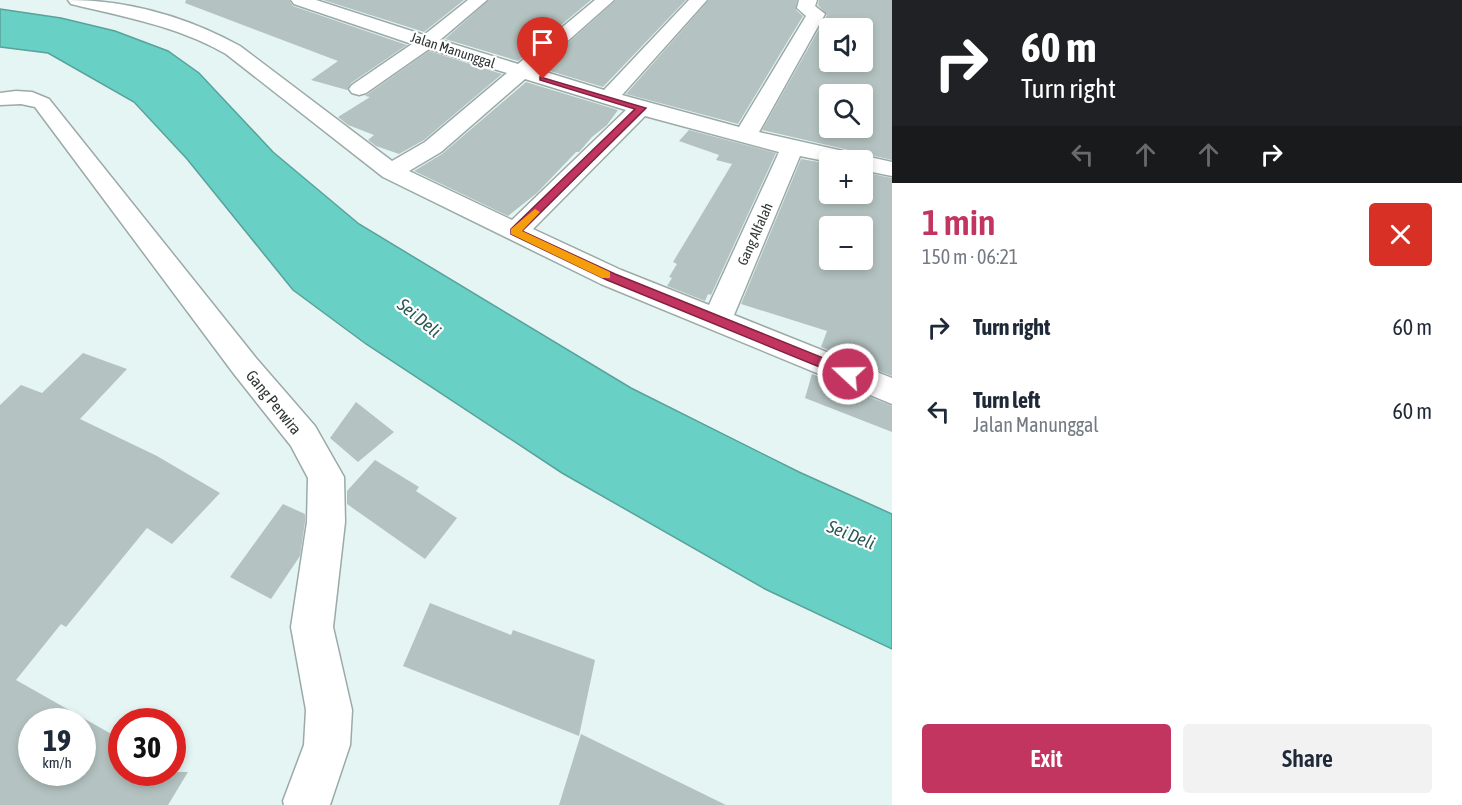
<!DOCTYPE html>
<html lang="en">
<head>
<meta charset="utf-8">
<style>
	body { margin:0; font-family:"Asap Condensed",sans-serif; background:#f2f2f3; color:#1f2937; height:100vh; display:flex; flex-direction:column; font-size:22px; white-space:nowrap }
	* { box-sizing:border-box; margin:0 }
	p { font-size:20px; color:#747a83 }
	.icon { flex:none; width:33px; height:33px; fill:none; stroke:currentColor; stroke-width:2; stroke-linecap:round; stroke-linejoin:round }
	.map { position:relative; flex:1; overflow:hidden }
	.side { display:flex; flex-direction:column; background:#fff; width:570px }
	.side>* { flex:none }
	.guide { background:#202124; color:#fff; overflow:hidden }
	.tools { position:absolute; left:819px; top:18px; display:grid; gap:12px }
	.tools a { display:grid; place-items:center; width:54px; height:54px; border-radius:6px; background:#fff; box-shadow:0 3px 9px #0003; font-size:30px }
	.speed { position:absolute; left:18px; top:708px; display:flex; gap:12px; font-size:30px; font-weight:700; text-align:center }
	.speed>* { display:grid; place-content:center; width:78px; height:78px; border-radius:50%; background:#fff; box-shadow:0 3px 9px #0003; line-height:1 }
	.speed small { font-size:15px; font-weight:400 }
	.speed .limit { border:9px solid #d22; background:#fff; color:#111 }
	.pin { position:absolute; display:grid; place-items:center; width:51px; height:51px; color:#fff; margin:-62px -26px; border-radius:50% 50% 50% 0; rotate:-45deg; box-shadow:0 0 6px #0007 }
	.pin .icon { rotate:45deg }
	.me { position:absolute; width:66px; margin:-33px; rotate:291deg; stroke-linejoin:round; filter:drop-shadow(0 0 4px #0008) }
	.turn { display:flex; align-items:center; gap:21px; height:126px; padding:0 30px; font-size:27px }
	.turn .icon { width:78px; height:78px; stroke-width:2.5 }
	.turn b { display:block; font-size:42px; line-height:51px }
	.lanes { display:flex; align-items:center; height:57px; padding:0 30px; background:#0003; justify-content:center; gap:30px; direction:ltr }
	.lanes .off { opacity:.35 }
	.round { display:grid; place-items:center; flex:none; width:63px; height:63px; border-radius:6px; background:#f2f2f3 }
	.overview { display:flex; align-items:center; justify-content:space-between; height:102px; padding:0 30px }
	h1 { font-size:36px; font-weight:600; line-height:45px; color:#c33561 }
	.button { display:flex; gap:12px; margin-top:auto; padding:12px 30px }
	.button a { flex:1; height:69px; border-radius:6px; background:#c33561; color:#fff; font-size:24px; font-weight:600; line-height:69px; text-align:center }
	.button a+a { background:#f2f2f3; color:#1f2937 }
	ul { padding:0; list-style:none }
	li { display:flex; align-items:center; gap:18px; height:84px; padding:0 30px }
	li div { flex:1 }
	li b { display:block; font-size:22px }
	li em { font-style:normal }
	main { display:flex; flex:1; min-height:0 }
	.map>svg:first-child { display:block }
	.water { fill:#69d0c5; stroke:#58a29a; stroke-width:1.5 }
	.building { fill:#b4c3c1; fill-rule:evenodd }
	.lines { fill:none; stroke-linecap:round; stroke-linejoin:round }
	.street-casing { stroke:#9baaa8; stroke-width:3 }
	.street { fill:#fff; fill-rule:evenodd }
	.route { fill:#c33561; stroke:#7f223f; stroke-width:1.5 }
	.slow { fill:#f59e0b }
	.labels { text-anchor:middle; stroke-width:4.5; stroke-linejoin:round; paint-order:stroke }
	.far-street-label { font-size:14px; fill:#2f3534; stroke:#fff }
	.street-label { font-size:16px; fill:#2f3534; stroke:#fff }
	.water-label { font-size:18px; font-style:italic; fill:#2c5954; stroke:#fff }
</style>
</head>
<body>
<main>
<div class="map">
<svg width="892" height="805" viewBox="0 0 892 805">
	<rect width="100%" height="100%" fill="#e5f5f3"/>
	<path class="water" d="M0,9l61,9 54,13 53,20 31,22 74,79 86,72 272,164 168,84 93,42v135l-127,-60 -203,-116 -196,-129 -73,-54 -106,-131 -53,-57 -86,-49 -48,-6z"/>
	<path class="building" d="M186,0h103l4,6 114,39 -56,38 -4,7 -36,-10 27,-19 -153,-58z
		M323,0h141l-40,32z
		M489,0h102l-73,61 -73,-22z
		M616,0h70l-83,87 -63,-19z
		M709,0h88l-1,10 7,6 -65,108 -112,-30z
		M819,0h73v160l-130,-30 65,-115 -9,-10zM830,28h32v34h-32zM830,94h32v34h-32z
		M429,51l73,23 -78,66 -25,14 -23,-8 -8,-6 6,-5 -26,-10 -10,-8 32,-20 -5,-1z
		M526,82l92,28 -11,15 -15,12 -13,15h-3l-39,41 -29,23 -94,-45 28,-17z
		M689,130l87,23 -65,142 -3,-1 -3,7 -38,-15 5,-8 -3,-1 8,-13 -4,-2 59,-98 -16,-4 3,-5 -40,-14z
		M801,159l29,5v30h32v-22l30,6v198l-71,-29 6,-16 -86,-27zM830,226h32v34h-32z
		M83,353l44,16 -47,50 77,37 63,37 -48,51 -25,-16 -81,99 -5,-3 -45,56 106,60v32h66l-20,33h-168v-400l21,-20 21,8zM32,722h50v50h-50z
		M812,374l80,32v26l-87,-34z
		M356,402l38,30 -36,30 -28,-24z
		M375,460l44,27 -3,4 41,27 -32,41 -78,-55v-13z
		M283,504l22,10v8l-5,34 -29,43 -41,-22z
		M430,603l81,32 2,-5 82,30 -16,76 -176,-70z
		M581,734l145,71h-167z"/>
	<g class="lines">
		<defs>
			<path id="street" d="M68,0c60,0 119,17 172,46l152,115 33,-19 82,-69 -78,-24 -63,44 -7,2 -7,-2 -3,-4 3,-4 60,-41 -118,-40 -3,-4h25l108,35 44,-35h19l-47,40 78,24 77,-64h19l-78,69 68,21 85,-90h18l-85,95 117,32 67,-111 -9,-8 2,-8h18l-2,6 10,8 -66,118 133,30v14l-30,-6v-10h-32v2l-30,-6 -66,159 158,63v26l-291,-120 -218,-107 -157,-123c-49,-28 -101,-37 -155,-50zM525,79l101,31 -114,110 -103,-49 32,-19zM645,116l134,36 -70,153 -88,-35 -88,-41z
				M16,91l16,1 17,7 207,259 59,68 29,51 1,45 -12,105 19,83 -2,35 -20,60h-46l-1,-4 21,-56 2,-35 -15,-83 16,-105 1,-44 -17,-32 -57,-72 -199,-267 -14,-3 -21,1v-12z"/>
		</defs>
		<use href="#street" class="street-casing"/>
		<use href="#street" class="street"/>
	</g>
	<path class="route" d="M540,77l106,31 -124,123 93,43 238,96 2,4 -2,3h-9l-237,-97 -96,-46v-5l124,-120 -95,-29z"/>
	<path class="slow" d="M535,209l5,3 -18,19 88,41v6h-8l-91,-44v-5z"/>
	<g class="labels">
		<g class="far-street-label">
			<text transform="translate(453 50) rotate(18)" y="5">Jalan Manunggal</text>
			<text transform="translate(755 234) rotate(-66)" y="5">Gang Alfalah</text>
		</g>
		<g class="street-label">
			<text transform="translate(274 402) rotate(51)" y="6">Gang Perwira</text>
		</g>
		<g class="water-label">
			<text transform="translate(419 318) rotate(39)" y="6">Sei Deli</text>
			<text transform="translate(851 535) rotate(22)" y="6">Sei Deli</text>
		</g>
	</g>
</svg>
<div class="tools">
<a><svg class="icon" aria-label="sound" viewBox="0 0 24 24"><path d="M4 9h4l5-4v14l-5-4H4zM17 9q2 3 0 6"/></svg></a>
<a><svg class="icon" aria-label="search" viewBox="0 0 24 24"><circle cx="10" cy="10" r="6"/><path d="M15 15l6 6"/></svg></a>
<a>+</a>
<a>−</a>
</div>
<div class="speed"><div>19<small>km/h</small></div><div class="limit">30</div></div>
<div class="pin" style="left:543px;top:79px;background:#d93025"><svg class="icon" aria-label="arrive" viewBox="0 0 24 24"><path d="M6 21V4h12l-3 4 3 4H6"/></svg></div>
<svg class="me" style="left:848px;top:374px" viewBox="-20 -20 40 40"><circle r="17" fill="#c33561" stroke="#fff" stroke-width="3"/><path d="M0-11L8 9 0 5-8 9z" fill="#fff"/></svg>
</div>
<section class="side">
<div class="guide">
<div class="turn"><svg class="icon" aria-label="right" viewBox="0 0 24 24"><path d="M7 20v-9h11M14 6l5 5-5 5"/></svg><div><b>60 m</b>Turn right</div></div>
<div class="lanes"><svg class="icon off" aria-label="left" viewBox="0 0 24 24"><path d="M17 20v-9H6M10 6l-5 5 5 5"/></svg><svg class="icon off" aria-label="ahead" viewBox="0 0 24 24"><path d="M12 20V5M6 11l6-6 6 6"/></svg><svg class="icon off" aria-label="ahead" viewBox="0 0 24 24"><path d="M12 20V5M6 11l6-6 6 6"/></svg><svg class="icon" aria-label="right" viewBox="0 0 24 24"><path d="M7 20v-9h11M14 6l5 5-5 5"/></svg></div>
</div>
<div class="overview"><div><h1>1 min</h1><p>150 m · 06:21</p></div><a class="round" style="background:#d93025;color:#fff"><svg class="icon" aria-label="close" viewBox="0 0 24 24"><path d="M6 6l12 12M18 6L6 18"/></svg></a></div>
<ul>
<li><svg class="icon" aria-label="right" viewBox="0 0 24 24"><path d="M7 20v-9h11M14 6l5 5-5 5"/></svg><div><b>Turn right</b></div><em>60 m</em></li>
<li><svg class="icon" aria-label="left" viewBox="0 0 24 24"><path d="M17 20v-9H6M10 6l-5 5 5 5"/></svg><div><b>Turn left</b><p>Jalan Manunggal</p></div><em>60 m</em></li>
</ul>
<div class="button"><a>Exit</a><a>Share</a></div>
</section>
</main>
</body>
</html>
